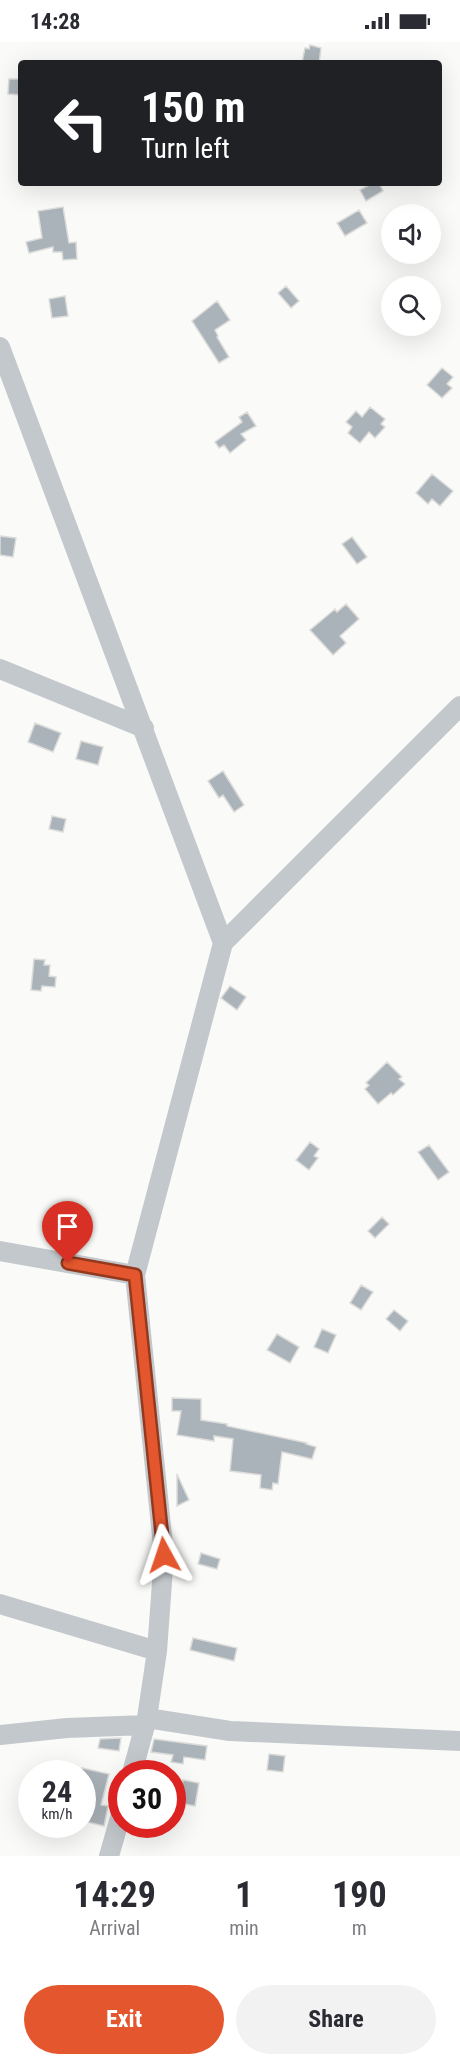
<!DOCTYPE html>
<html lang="en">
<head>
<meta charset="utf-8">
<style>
	body { margin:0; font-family:"Roboto Condensed",sans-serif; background:#f2f2f3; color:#2b2b33; height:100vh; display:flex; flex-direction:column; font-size:22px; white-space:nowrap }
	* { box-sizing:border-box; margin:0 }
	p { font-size:20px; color:#7c7c81 }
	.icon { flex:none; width:33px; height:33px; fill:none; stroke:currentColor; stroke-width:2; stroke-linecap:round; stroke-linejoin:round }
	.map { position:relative; height:1814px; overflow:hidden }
	.side { display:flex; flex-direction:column; background:#fff; flex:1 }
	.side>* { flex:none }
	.top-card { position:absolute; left:18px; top:18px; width:424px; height:126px; border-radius:6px; box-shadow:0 6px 24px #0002; background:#202124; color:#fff; overflow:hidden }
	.controls { position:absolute; left:381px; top:162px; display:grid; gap:12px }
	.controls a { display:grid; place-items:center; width:60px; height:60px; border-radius:50%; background:#fff; box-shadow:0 6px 24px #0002; font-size:30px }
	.speed { position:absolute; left:18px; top:1718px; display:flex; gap:12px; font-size:30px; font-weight:700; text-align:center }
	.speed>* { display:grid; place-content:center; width:78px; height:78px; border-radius:50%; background:#fff; box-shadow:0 6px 24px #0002; line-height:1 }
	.speed small { font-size:15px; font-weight:400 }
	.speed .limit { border:9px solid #d22; background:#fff; color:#111 }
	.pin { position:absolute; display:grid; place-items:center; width:51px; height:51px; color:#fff; margin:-62px -26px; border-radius:50% 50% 50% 0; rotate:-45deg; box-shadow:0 0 6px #0007 }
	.pin .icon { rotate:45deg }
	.me { position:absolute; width:66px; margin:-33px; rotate:355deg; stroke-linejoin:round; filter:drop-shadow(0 0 4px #0008) }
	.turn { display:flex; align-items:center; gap:21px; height:126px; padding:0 24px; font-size:27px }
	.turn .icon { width:78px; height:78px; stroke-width:2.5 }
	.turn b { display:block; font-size:42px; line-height:51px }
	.eta { display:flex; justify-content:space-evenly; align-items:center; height:102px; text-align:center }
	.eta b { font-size:36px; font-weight:700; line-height:42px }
	.cta { display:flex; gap:12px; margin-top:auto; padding:12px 24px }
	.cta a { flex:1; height:69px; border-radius:36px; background:#e4572e; color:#fff; font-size:24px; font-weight:700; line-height:69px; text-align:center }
	.cta a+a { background:#f2f2f3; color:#2b2b33 }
	.status { display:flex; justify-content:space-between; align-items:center; height:42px; padding:0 30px; background:#fff; direction:ltr }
	.status svg { height:16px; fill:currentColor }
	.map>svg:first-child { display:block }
	.building { fill:#aab3b9; stroke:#dcdcda; stroke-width:1.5 }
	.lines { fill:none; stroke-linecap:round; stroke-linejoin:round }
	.minor { stroke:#c3c8cc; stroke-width:20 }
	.route-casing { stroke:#94391e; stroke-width:15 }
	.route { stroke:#e4572e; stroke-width:10 }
</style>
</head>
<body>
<div class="status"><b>14:28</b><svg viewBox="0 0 49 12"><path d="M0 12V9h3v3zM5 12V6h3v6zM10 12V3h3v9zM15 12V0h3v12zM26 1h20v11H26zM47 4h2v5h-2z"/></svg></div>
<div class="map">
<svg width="460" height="1814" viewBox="0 0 460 1814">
	<rect width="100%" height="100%" fill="#fafaf8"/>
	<path class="building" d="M310,3l11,3 -2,15h-17l3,-15 4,1z
		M9,37h12v16l-13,-1z
		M373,141h6l4,8 -17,10 -6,-11z
		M63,165l6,36 7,-1 1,17 -14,1 -1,-8h-9v-5l-24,6 -3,-11 16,-4 -4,-27z
		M359,168l8,13 -22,13 -8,-13z
		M286,244l13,15 -8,7 -13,-15z
		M65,254l3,20 -16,2 -3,-19z
		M217,259l13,19 -15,10 3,6 -1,1 12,20 -10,6 -27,-42z
		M442,326l11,9 -6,7 5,4 -10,10 -15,-13z
		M370,365l15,12 -4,5 4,3 -10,11 -6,-6 -9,11 -12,-10 4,-6 -6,-5 10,-11 6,6z
		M247,370l9,14 -15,8 5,6 -16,13 -6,-8 -5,3 -4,-6 27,-20 -3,-5z
		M432,432l21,17 -13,15 -8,-7 -4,5 -12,-11z
		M0,494l16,2 -3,19 -13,-2z
		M352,495l15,20 -10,7 -15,-20z
		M346,562l13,15 -19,17 6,7 -13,12 -23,-25 25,-21 2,3z
		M35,681l26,10 -8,19 -25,-10z
		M81,699l22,6 -5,18 -22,-6z
		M223,729l21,34 -10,7 -11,-17 -4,3 -11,-17z
		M52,774l14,3 -3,13 -14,-3z
		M34,917l11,1 -1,5h6l-1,11 7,1 -1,10 -13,-1 -1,5 -10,-1z
		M230,944l16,11 -9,13 -16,-12z
		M387,1020l15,15 -3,2 6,5 -12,11 -2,-2 -13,11 -13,-15 4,-4 -3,-2z
		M310,1100l9,7 -5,7 4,2 -9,12 -13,-10z
		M429,1103l20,27 -11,8 -20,-28z
		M382,1175l7,7 -14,14 -7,-7z
		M361,1243l12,7 -12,18 -11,-7z
		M394,1268l14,11 -8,10 -14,-12z
		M322,1287l14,6 -8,18 -14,-6z
		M277,1292l22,13 -9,16 -23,-13z
		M172,1356l29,1v21l26,4v2l80,17 -1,1 10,3 -4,12 -30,-7 -4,32 -5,-1 -1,7 -12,-2 1,-13 -31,-4 3,-32 -19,-3v5l-37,-6 4,-24h-9z
		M177,1432l12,26 -12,6z
		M201,1511l19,6 -3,10 -19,-5z
		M193,1596l44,10 -3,13 -44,-11z
		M121,1696l-2,13 -21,-3 2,-9z
		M154,1697l53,7 -2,14 -21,-3 -1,7 -12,-2 2,-7 -22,-3z
		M269,1712l16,2 -2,16 -16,-2z
		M82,1726l27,6 -8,31 7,1 -4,20 -17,-4 1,-10 -6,-1z
		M183,1738l16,3 -4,23 -16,-3z"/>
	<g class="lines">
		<path class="minor" d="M0,305l223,596 -88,332 29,280 -7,96 -10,67 83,13 230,10
			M0,627l144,59
			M223,901l237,-237
			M0,1209l135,24
			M0,1562l157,47
			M0,1693l67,-7 78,-3
			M132,1731l15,-55
			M109,1814l13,-45"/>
	</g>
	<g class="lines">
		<defs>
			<path id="route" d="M68,1221l67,12 29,280"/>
		</defs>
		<use href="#route" class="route-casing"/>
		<use href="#route" class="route"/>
	</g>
</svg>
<div class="controls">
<a><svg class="icon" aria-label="sound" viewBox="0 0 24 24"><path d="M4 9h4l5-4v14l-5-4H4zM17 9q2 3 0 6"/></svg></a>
<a><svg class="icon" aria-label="search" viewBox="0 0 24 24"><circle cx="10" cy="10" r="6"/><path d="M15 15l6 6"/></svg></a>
</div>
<div class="speed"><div>24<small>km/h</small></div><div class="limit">30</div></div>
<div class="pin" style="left:68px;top:1221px;background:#d93025"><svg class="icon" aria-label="arrive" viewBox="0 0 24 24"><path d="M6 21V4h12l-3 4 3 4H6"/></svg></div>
<svg class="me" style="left:164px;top:1513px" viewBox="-20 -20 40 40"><path d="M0-17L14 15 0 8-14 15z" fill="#e4572e" stroke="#fff" stroke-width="4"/></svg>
<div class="top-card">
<div class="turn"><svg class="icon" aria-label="left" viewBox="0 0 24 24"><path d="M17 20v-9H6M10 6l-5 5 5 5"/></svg><div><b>150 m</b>Turn left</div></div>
</div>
</div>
<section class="side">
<div class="eta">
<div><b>14:29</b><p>Arrival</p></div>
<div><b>1</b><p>min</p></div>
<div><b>190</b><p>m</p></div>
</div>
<div class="cta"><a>Exit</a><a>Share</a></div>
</section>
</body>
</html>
